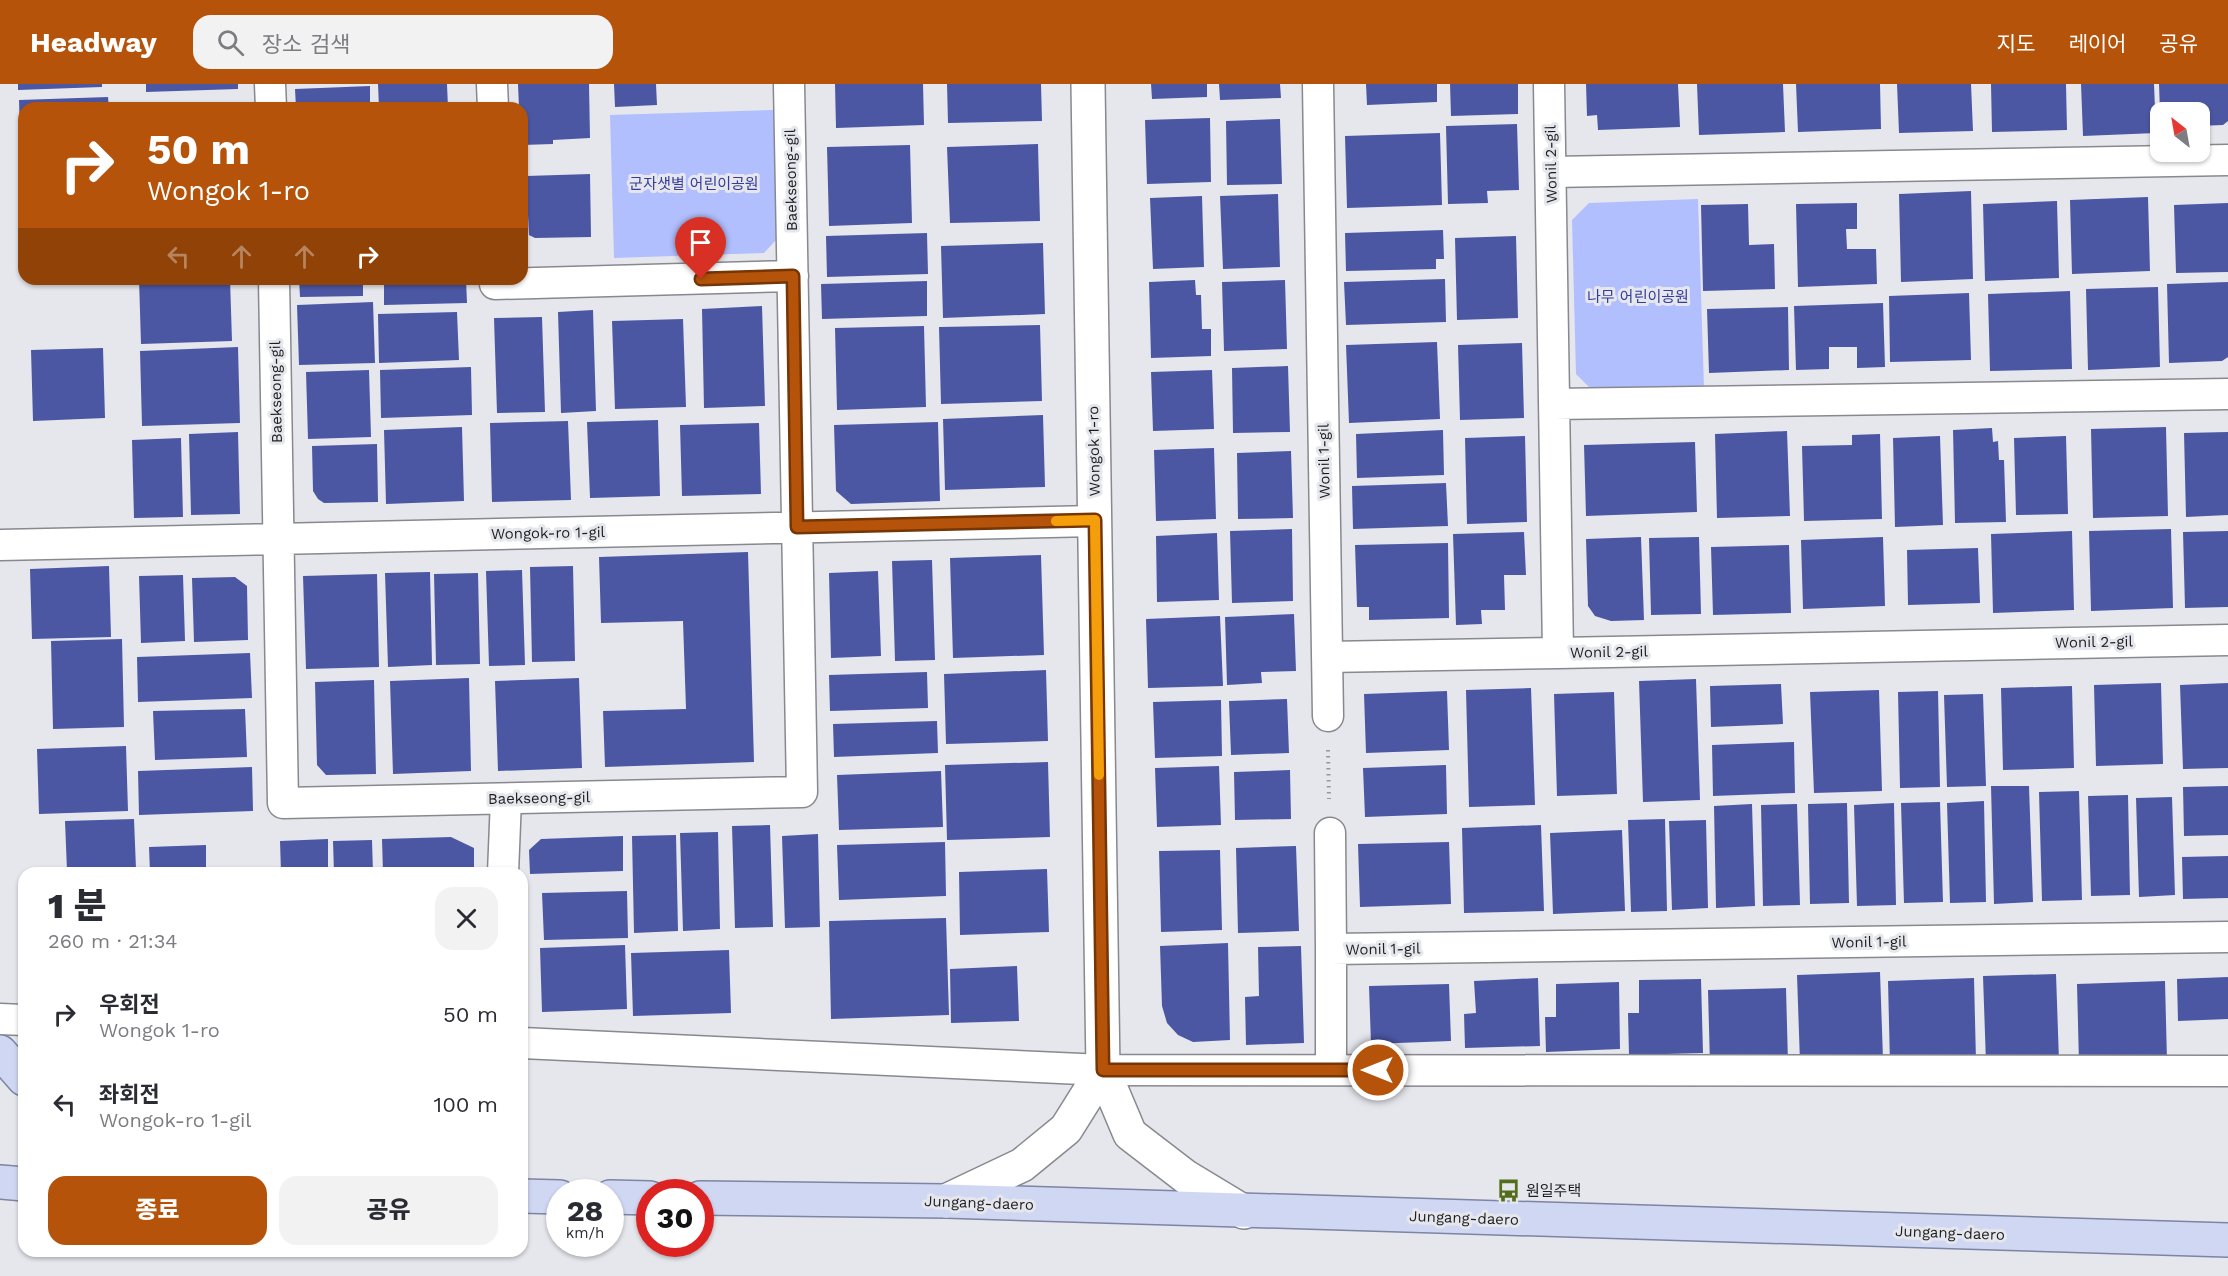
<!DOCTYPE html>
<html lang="ko">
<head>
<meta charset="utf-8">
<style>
	body { margin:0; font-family:"Work Sans","Noto Sans KR",sans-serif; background:#f2f2f3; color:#2b2b33; height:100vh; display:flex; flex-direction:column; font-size:22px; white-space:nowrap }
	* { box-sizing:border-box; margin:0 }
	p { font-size:20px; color:#7c7c81 }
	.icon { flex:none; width:33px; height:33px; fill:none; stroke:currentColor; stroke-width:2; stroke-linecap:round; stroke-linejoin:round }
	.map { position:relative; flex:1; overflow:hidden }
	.side { position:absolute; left:18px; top:783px; width:510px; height:390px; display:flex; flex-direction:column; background:#fff; border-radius:18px; box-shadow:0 2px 4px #0004 }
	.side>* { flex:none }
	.top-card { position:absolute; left:18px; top:18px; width:510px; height:183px; border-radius:18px; box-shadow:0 2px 4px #0004; background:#b45309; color:#fff; overflow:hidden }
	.needle { width:39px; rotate:329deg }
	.buttons { position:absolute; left:2150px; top:18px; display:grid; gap:12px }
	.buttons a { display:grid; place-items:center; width:60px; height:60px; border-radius:12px; background:#fff; box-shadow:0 2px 4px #0004; font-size:30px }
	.speed { position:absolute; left:546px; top:1095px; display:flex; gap:12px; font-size:30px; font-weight:700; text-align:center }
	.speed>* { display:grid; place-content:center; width:78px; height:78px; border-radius:50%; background:#fff; box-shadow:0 2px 4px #0004; line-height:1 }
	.speed small { font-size:15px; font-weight:400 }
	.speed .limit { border:9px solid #d22; background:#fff; color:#111 }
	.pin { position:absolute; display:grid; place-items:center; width:51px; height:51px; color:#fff; margin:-62px -26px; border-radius:50% 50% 50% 0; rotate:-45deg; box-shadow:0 0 6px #0007 }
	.pin .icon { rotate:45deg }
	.me { position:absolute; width:66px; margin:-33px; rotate:270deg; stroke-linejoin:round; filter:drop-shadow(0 0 4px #0008) }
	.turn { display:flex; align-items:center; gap:21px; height:126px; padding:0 30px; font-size:27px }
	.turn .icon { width:78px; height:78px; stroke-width:2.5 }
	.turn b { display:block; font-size:42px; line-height:51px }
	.lanes { display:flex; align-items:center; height:57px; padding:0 30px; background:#0003; justify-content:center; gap:30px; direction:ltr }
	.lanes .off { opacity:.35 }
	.round { display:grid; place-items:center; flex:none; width:63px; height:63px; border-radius:18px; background:#f2f2f3 }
	.overview { display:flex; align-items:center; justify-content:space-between; height:102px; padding:0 30px }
	h1 { font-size:36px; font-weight:800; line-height:45px }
	.button { display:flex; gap:12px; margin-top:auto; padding:12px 30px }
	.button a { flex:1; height:69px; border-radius:18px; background:#b45309; color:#fff; font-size:24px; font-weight:800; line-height:69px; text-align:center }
	.button a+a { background:#f2f2f3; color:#2b2b33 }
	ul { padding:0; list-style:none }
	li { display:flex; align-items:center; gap:18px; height:90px; padding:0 30px }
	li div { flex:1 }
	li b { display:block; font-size:22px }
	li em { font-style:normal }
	header { display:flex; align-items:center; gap:36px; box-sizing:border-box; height:84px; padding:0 30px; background:#b45309; color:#fff }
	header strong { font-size:28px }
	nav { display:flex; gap:33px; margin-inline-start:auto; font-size:21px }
	.search { width:420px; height:54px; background:#f2f2f3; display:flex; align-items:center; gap:15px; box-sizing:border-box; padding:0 21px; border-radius:18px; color:#7c7c81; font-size:22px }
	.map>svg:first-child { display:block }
	.green { fill:#b1bffe }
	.building { fill:#4c57a4 }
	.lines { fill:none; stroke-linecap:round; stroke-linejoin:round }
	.street-casing { stroke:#87898e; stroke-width:33 }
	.secondary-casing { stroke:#87898e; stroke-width:36 }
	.primary-casing { stroke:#7d84a4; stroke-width:36 }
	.path { stroke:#96969b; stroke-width:4; stroke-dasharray:1.5 4.5; stroke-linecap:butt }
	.street { stroke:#fff; stroke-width:30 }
	.secondary { stroke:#fff; stroke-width:33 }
	.primary { stroke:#d0d7f3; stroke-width:33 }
	.route-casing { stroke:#753606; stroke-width:15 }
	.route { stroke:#b45309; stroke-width:10 }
	.slow { stroke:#f59e0b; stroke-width:10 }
	.labels { text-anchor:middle; stroke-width:6; stroke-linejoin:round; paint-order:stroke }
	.street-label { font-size:15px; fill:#1d1d1f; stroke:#e6e7ed }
	.park-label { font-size:15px; fill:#363c9b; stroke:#e6e7ed }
	.poi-label { font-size:15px; fill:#1d1d1f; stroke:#e6e7ed; text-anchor:start }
</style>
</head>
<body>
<header>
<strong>Headway</strong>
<div class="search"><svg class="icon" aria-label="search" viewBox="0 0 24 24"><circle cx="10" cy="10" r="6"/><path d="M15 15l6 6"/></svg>장소 검색</div>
<nav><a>지도</a><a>레이어</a><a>공유</a></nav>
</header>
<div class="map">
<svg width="2228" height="1192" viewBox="0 0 2228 1192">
	<rect width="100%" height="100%" fill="#e6e7ed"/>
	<path class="green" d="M774,26l3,129 -13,14 -150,5 -4,-143z
		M1698,115l6,189 -111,3 -17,-17 -4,-154 17,-17z"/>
	<path class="building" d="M18,0h84v3l-84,3z
		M146,0h92v5l-92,3z
		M378,0h69l1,24h-69z
		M518,0h71l1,54 -37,2v4l-31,1v-37h-3z
		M614,0h42l1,21 -42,2z
		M835,0h88l1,41 -88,3z
		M947,0h94l1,37 -94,2z
		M1151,0h56v13l-55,2z
		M1219,0h61l1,14 -61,2z
		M1366,0h71v18l-70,3z
		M1450,0h68v30l-67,2z
		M1586,0h92l2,43 -82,3 -1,-15 -10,1z
		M1697,0h86l2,48 -86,3z
		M1796,0h84l1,45 -83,3z
		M1897,0h74l2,47 -74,2z
		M1991,0h75l1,46 -75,2z
		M2081,0h73l2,49 -73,3z
		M2159,0h69v37l-5,4 -24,1v-14h-39z
		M370,2v22h-74l-1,-19z
		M108,13l1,11h-85v60h-3l-2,-68z
		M1210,34l1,64 -64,2 -2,-64z
		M1280,35l2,65 -55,1 -1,-64z
		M1517,40l2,66 -32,1 1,12 -40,1 -2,-78z
		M1440,49l2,72 -95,3 -2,-72z
		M1038,60l2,77 -90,2 -3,-76z
		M910,61l2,78 -83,3 -2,-79z
		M590,90l1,63 -56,1 -6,-3 -3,-59z
		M1971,107l2,88 -72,3 -2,-88z
		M1278,110l2,73 -57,2 -3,-73z
		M1202,112l2,71 -51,2 -3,-71z
		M2148,113l2,74 -78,3 -2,-74z
		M2057,117l2,77 -74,3 -2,-77z
		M1857,119v26h-11l1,20h29l1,35 -79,3 -2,-83z
		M2228,119v69l-52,1 -2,-68z
		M1748,120l1,41 25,-1 1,45 -72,2 -2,-86z
		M1443,146l1,29h-8v10l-90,2 -1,-38z
		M927,149l1,41 -101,3 -1,-41z
		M1516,152l2,82 -61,2 -2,-82z
		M1043,159l2,71 -102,4 -2,-72z
		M139,195h91l2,62 -91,3z
		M299,195h64v17l-63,1z
		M384,195h82l1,24 -83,2z
		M1445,195l1,43 -100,3 -2,-43z
		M1195,196l1,15h5l1,34h9v27l-60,2 -2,-76z
		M1285,196l2,69 -63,2 -2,-69z
		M927,197v35l-105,3 -1,-35z
		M2228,198v75l-6,4 -53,2 -2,-79z
		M2158,203l2,80 -72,3 -2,-81z
		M2070,207l2,78 -82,2 -2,-77z
		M1969,209l2,67 -81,2 -1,-66z
		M373,218l2,61 -76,2 -2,-60z
		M1883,219l2,64 -28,1v-21h-28v22l-33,1 -2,-64z
		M762,222l3,100 -61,2 -2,-99z
		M1788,223l1,63 -80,3 -2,-64z
		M593,226l3,101 -35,2 -3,-101z
		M457,228l2,48 -80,3 -1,-49z
		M542,233l3,95 -48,1 -3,-95z
		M683,235l3,88 -71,2 -3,-88z
		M1040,241l2,76 -101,3 -2,-77z
		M924,242l2,81 -89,3 -2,-82z
		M1437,258l3,77 -91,4 -3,-78z
		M1522,259l2,75 -64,2 -2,-75z
		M238,263l2,76 -98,3 -2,-75z
		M103,264l2,70 -72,3 -2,-71z
		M1288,282l2,66 -57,1 -1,-65z
		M471,283l1,48 -91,3 -1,-48z
		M369,286l2,67 -63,2 -2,-67z
		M1212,286l2,59 -61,2 -2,-59z
		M1043,331l2,72 -100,3 -2,-71z
		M658,336l2,76 -70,2 -3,-76z
		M568,337l3,79 -79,2 -2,-79z
		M938,338l2,79 -89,3 -15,-13 -2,-66z
		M759,339l2,71 -79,2 -2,-71z
		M462,343l2,74 -78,3 -2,-74z
		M2166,343l2,89 -75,2 -2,-89z
		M1992,344l1,14 5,-1 1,19h5l2,62 -51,1 -2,-93z
		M1443,346l1,45 -87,3 -1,-44z
		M1787,347l3,85 -73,2 -2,-84z
		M238,348l2,82 -49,1 -2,-81z
		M2228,348v83l-42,2 -2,-84z
		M1880,350l2,85 -78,2 -2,-75 50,-1v-10z
		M1525,352l2,86 -60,2 -2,-86z
		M1940,352l3,89 -48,2 -2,-89z
		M2066,352l2,78 -52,1 -2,-77z
		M181,354l2,79 -49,1 -2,-78z
		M1695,358l2,70 -111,4 -2,-71z
		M377,360l1,58 -54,1 -6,-4 -5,-8 -1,-45z
		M1214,364l2,71 -60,2 -2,-71z
		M1291,367l2,67 -55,1 -1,-66z
		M1446,399l2,43 -95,3 -1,-43z
		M1292,445l1,72 -61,2 -2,-72z
		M2171,445l2,79 -82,3 -2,-80z
		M2072,447l2,79 -81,3 -2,-79z
		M2228,447v76l-43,1 -2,-76z
		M1524,448l2,43h-22l1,35h-24l1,14 -26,1 -3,-91z
		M1217,449l2,67 -62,2 -1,-66z
		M1641,453l3,83 -33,1 -16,-5 -7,-10 -2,-67z
		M1699,453l2,77 -50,1 -2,-77z
		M1883,453l2,69 -82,3 -2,-69z
		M1448,459l1,75 -80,2v-13h-12l-2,-62z
		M1789,461l2,68 -78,2 -2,-68z
		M1978,464l2,55 -72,2 -1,-55z
		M748,468l6,210 -149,5 -2,-56 83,-2 -3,-88 -82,2 -2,-66z
		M1041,471l3,100 -91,3 -3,-100z
		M932,476l3,100 -40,1 -3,-100z
		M109,482l2,71 -79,2 -2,-70z
		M573,482l2,95 -43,1 -2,-95z
		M522,486l3,95 -36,1 -3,-95z
		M878,487l3,85 -50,2 -2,-85z
		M430,488l2,93 -44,2 -3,-94z
		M478,489l2,91 -44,1 -2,-91z
		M377,490l2,93 -73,2 -3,-93z
		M183,491l2,66 -44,2 -2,-67z
		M235,493l12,9 1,54 -54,2 -2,-64z
		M1294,530l2,57 -35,1 1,11 -35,2 -2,-68z
		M1220,532l3,70 -75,2 -2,-69z
		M122,555l2,88 -71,2 -2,-88z
		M250,569l2,45 -114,4 -1,-45z
		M1046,586l2,71 -102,3 -2,-70z
		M927,588l1,36 -98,3 -1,-36z
		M469,594l2,93 -78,3 -3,-93z
		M579,594l3,90 -84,3 -3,-90z
		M1696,595l4,121 -57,2 -4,-121z
		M374,596l2,94 -50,1 -9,-10 -2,-83z
		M2161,599l2,81 -67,2 -2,-81z
		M2228,599v85l-45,1 -3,-84z
		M1781,600l2,40 -72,3 -1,-41z
		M2072,602l2,82 -71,2 -2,-82z
		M1531,604l4,117 -66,2 -3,-117z
		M1879,606l3,101 -68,2 -4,-101z
		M1447,607l2,59 -83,3 -2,-59z
		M1938,607l2,96 -40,1 -2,-96z
		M1614,608l3,102 -60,2 -3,-102z
		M1983,610l3,92 -39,1 -3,-92z
		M1287,615l2,54 -58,2 -2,-54z
		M1221,616l1,56 -67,2 -2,-56z
		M245,625l2,48 -92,3 -2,-49z
		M937,637l1,32 -104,4 -1,-33z
		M1794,658l1,51 -82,3 -1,-51z
		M126,662l2,65 -89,3 -2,-65z
		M1048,678l2,75 -103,3 -2,-75z
		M1446,681l1,49 -82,3 -2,-49z
		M1219,682l2,59 -64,2 -2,-59z
		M252,683l1,44 -114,4 -1,-44z
		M1290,686l1,49 -56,1 -1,-48z
		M941,687l2,56 -104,3 -2,-55z
		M1991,702h38l4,116 -39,2z
		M2228,702v49l-44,1 -1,-49z
		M2079,707l3,109 -40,1 -3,-109z
		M2128,711l2,100 -39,1 -3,-100z
		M2172,713l3,98 -36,2 -3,-99z
		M1984,717l2,101 -36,1 -3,-100z
		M1940,718l3,100 -39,1 -3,-100z
		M1847,719l2,100 -39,1 -2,-100z
		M1894,719l2,102 -39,1 -3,-101z
		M1752,720l3,102 -39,2 -2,-102z
		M1797,720l3,101 -37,1 -2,-101z
		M134,735l2,50 -69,2 -2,-50z
		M1665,735l2,92 -36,1 -3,-92z
		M1706,736l2,88 -36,2 -3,-89z
		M770,741l3,102 -38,1 -3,-102z
		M1541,741l3,86 -80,2 -2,-85z
		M1622,746l3,81 -72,3 -3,-81z
		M718,748l2,97 -37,2 -3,-98z
		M818,750l2,93 -35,1 -3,-92z
		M676,751l2,96 -44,2 -2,-97z
		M623,752v35l-93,3 -1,-24 12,-11z
		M451,753l23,11v25h-91l-1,-34z
		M328,755v34h-47l-1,-32z
		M372,756l1,33h-39l-1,-32z
		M945,758l1,54 -107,4 -2,-55z
		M1449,758l2,62 -91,3 -2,-63z
		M206,761v28h-56l-1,-26z
		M1296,762l3,85 -61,2 -2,-85z
		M1220,766l2,80 -61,2 -2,-81z
		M2228,772v42l-45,1 -1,-42z
		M270,785v4h-47v-2z
		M1047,785l2,63 -89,3 -1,-63z
		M627,807l1,47 -84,2 -2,-47z
		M946,834l3,97 -118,4 -2,-98z
		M1228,859l2,97 -37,2 -15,-7 -11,-12 -5,-17 -2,-60z
		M625,861l2,64 -85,3 -2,-64z
		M1301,862l3,97 -58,2 -1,-48 14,-1 -1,-49z
		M729,866l2,63 -98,3 -2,-63z
		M1017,882l2,55 -68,2 -1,-54z
		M1880,888l3,87 -83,3 -3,-87z
		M2056,890l3,87 -73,2 -3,-87z
		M2228,893v42l-50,2 -1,-42z
		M1538,894l2,68 -75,2 -1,-34 12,-1 -2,-32z
		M1974,894l2,83 -86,3 -2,-83z
		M1701,895l2,74 -74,2 -1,-42h11v-33z
		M2165,897l2,80 -88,2 -2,-79z
		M1619,898l1,67 -74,3 -1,-35h11v-33z
		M1449,900l2,57 -80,3 -2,-58z
		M1786,904l2,74 -78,3 -2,-75z"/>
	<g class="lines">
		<defs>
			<path id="street" d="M270,0l1,24
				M492,0l1,24
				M1318,0l10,632
				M1549,0l9,569 670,-13
				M1551,88l677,-12
				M274,195l9,524 519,-11 -13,-708
				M495,195v5l298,-8
				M1554,320l674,-10
				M0,461l1095,-24
				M1327,573l231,-4
				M1330,749l1,116 897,-12
				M503,789l3,-74
				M0,935l24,1
				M522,959l581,27 1125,1
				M1331,986v-121"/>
			<path id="secondary" d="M1088,0l15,986 27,64 56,43 58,35
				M946,1117l76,-36 44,-36 37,-59"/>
			<path id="primary" d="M0,968l24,27
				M0,1098l24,2
				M522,1112l38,1
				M610,1113l40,1
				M700,1114l246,3 1282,39"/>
		</defs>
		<use href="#street" class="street-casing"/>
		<use href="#secondary" class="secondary-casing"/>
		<use href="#primary" class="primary-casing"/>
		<path class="path" d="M1328,666l1,49"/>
		<use href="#street" class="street"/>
		<use href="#secondary" class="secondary"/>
		<use href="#primary" class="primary"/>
	</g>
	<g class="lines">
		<defs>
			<path id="route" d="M701,195l92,-3 4,251 298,-7 8,550h275"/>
		</defs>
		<use href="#route" class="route-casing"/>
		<use href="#route" class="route"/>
		<path class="slow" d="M1056,437l39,-1 4,255"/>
	</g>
	<defs>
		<symbol id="bus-bare" viewBox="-9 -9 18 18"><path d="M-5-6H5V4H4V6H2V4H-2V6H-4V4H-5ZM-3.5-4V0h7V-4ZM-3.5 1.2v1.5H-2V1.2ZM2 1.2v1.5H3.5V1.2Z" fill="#546c1c" stroke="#e6e7ed" stroke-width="2.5" paint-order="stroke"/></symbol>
	</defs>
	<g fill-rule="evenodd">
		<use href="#bus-bare" x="1492" y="1090" width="33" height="33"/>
	</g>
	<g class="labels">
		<g class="street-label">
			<text transform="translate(1551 80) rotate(-91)" y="5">Wonil 2-gil</text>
			<text transform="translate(791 96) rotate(-91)" y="5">Baekseong-gil</text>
			<text transform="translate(276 308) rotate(-91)" y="5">Baekseong-gil</text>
			<text transform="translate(1094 367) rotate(-91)" y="5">Wongok 1-ro</text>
			<text transform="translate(1324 377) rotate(-91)" y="5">Wonil 1-gil</text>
			<text transform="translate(548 449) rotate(-1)" y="5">Wongok-ro 1-gil</text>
			<text transform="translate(2094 558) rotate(-1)" y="5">Wonil 2-gil</text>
			<text transform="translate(1609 568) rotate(-1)" y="5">Wonil 2-gil</text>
			<text transform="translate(539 714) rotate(-1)" y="5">Baekseong-gil</text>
			<text transform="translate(1869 858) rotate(-1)" y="5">Wonil 1-gil</text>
			<text transform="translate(1383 865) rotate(-1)" y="5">Wonil 1-gil</text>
			<text transform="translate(979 1119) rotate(2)" y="5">Jungang-daero</text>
			<text transform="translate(1464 1134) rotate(2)" y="5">Jungang-daero</text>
			<text transform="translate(1950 1149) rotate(2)" y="5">Jungang-daero</text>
		</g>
		<g class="park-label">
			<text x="694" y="105">군자샛별 어린이공원</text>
			<text x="1638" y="218">나무 어린이공원</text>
		</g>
		<g class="poi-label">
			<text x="1526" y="1112">원일주택</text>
		</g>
	</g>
</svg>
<div class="buttons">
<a><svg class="needle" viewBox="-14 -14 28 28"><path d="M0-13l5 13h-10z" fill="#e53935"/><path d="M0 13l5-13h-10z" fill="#7c7c81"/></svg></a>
</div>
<div class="speed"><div>28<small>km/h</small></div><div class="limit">30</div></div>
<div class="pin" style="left:701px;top:195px;background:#d93025"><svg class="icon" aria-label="arrive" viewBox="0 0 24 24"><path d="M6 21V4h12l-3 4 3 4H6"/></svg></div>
<svg class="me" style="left:1378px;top:986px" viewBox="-20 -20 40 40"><circle r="17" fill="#b45309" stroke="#fff" stroke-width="3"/><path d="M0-11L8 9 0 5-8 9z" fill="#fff"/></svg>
<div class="top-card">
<div class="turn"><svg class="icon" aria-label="right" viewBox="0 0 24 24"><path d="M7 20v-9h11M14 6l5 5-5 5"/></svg><div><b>50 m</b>Wongok 1-ro</div></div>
<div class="lanes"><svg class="icon off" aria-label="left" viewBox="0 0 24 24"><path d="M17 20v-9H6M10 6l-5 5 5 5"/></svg><svg class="icon off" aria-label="ahead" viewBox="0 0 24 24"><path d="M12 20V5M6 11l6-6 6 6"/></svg><svg class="icon off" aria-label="ahead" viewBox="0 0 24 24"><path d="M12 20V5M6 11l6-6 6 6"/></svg><svg class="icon" aria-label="right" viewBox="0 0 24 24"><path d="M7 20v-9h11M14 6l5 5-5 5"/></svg></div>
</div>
<section class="side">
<div class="overview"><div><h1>1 분</h1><p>260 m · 21:34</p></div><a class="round"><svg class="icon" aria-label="close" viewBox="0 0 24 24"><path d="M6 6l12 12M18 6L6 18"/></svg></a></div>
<ul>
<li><svg class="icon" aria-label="right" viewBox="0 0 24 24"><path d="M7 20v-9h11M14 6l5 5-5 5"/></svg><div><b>우회전</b><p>Wongok 1-ro</p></div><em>50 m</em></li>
<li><svg class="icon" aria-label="left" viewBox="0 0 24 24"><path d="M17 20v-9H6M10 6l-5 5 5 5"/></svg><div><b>좌회전</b><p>Wongok-ro 1-gil</p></div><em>100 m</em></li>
</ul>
<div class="button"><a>종료</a><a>공유</a></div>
</section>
</div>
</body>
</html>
